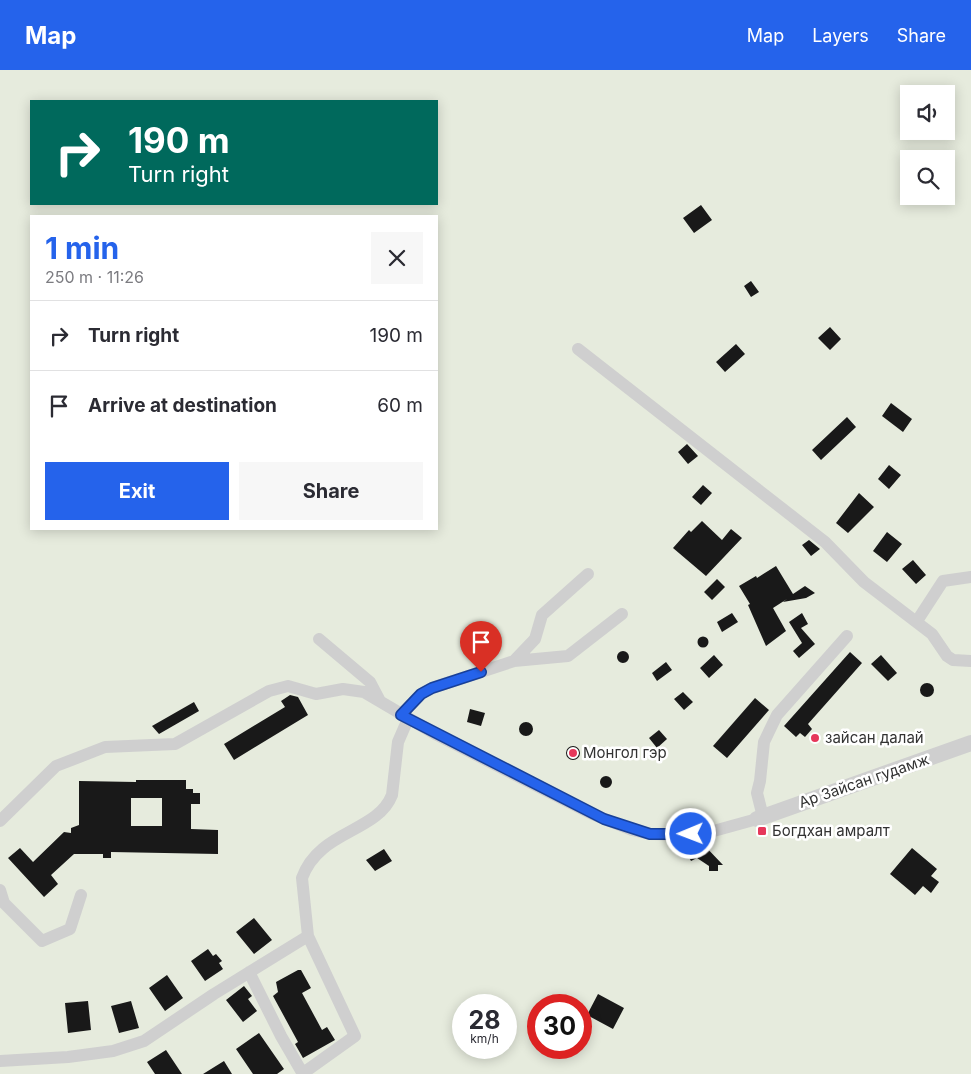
<!DOCTYPE html>
<html lang="en">
<head>
<meta charset="utf-8">
<style>
	body { margin:0; font-family:Inter,sans-serif; background:#f7f7f7; color:#2b2b33; height:100vh; display:flex; flex-direction:column; font-size:19px; white-space:nowrap }
	* { box-sizing:border-box; margin:0 }
	p { font-size:16px; color:#7c7c81 }
	.icon { flex:none; width:28px; height:28px; fill:none; stroke:currentColor; stroke-width:2; stroke-linecap:round; stroke-linejoin:round }
	.map { position:relative; flex:1; overflow:hidden }
	.drawer { position:absolute; left:30px; top:145px; width:408px; height:315px; display:flex; flex-direction:column; background:#fff; border-radius:0px; box-shadow:0 2px 12px #0003 }
	.drawer>* { flex:none }
	.top-card { position:absolute; left:30px; top:30px; width:408px; height:105px; border-radius:0px; box-shadow:0 2px 12px #0003; background:#00695c; color:#fff; overflow:hidden }
	.fabs { position:absolute; left:900px; top:15px; display:grid; gap:10px }
	.fabs a { display:grid; place-items:center; width:55px; height:55px; border-radius:0px; background:#fff; box-shadow:0 2px 12px #0003; font-size:25px }
	.speed { position:absolute; left:452px; top:924px; display:flex; gap:10px; font-size:25px; font-weight:700; text-align:center }
	.speed>* { display:grid; place-content:center; width:65px; height:65px; border-radius:50%; background:#fff; box-shadow:0 2px 12px #0003; line-height:1 }
	.speed small { font-size:12px; font-weight:400 }
	.speed .limit { border:8px solid #d22; background:#fff; color:#111 }
	.pin { position:absolute; display:grid; place-items:center; width:42px; height:42px; color:#fff; margin:-51px -21px; border-radius:50% 50% 50% 0; rotate:-45deg; box-shadow:0 0 5px #0007 }
	.pin .icon { rotate:45deg }
	.me { position:absolute; width:55px; margin:-28px; rotate:269deg; stroke-linejoin:round; filter:drop-shadow(0 0 4px #0008) }
	.turn { display:flex; align-items:center; gap:18px; height:105px; padding:0 15px; font-size:22px }
	.turn .icon { width:65px; height:65px; stroke-width:2.5 }
	.turn b { display:block; font-size:35px; line-height:42px }
	.round { display:grid; place-items:center; flex:none; width:52px; height:52px; border-radius:0px; background:#f7f7f7 }
	.headline { display:flex; align-items:center; justify-content:space-between; height:85px; padding:0 15px }
	h1 { font-size:30px; font-weight:700; line-height:38px; color:#2563eb }
	.action { display:flex; gap:10px; margin-top:auto; padding:10px 15px }
	.action a { flex:1; height:58px; border-radius:0px; background:#2563eb; color:#fff; font-size:20px; font-weight:700; line-height:58px; text-align:center }
	.action a+a { background:#f7f7f7; color:#2b2b33 }
	ul { padding:0; list-style:none }
	li { display:flex; align-items:center; gap:15px; height:70px; padding:0 15px; border-top:1px solid #e1e1e2 }
	li div { flex:1 }
	li b { display:block; font-size:19px }
	li em { font-style:normal }
	header { display:flex; align-items:center; gap:30px; box-sizing:border-box; height:70px; padding:0 25px; background:#2563eb; color:#fff }
	header strong { font-size:24px }
	nav { display:flex; gap:28px; margin-inline-start:auto; font-size:18px }
	.map>svg:first-child { display:block }
	.green { fill:#e6ebdd; fill-rule:evenodd }
	.building { fill:#191919; fill-rule:evenodd }
	.lines { fill:none; stroke-linecap:round; stroke-linejoin:round }
	.minor { stroke:#cfcfcf; stroke-width:12 }
	.tertiary { stroke:#cfcfcf; stroke-width:16 }
	.route-casing { stroke:#184099; stroke-width:12 }
	.route { stroke:#2563eb; stroke-width:9 }
	.poi-dot { fill:#e6375a; stroke:#fff; stroke-width:2 }
	.labels { text-anchor:middle; stroke-width:5; stroke-linejoin:round; paint-order:stroke }
	.poi-label { font-size:15px; fill:#323232; stroke:#fff; text-anchor:start }
	.street-label { font-size:15px; fill:#323232; stroke:#fff }
</style>
</head>
<body>
<header>
<strong>Map</strong>
<nav><a>Map</a><a>Layers</a><a>Share</a></nav>
</header>
<div class="map">
<svg width="971" height="1004" viewBox="0 0 971 1004">
	<rect width="100%" height="100%" fill="#fff"/>
	<path class="green" d="M0,0h971v1004h-971zM909,24h37v37h-37zM31,31h405v103h-405zM909,89h37v37h-37zM31,146h405v313h-405zM464,935h42v43h-42zM539,935h42v43h-42z"/>
	<path class="building" d="M701,135l11,15 -18,13 -11,-15z
		M751,211l8,11 -8,5 -7,-11z
		M830,257l11,12 -11,11 -12,-12z
		M736,274l9,10 -20,18 -9,-10z
		M891,333l21,16 -9,13 -21,-16z
		M847,347l9,10 -35,33 -9,-10z
		M687,374l11,12 -10,8 -10,-12z
		M889,395l12,10 -12,14 -11,-10z
		M703,415l9,8 -11,12 -9,-8z
		M859,423l15,14 -26,26 -12,-10z
		M702,451l20,19 9,-11 11,9 -36,38 -33,-28 16,-18 2,2z
		M887,462l15,12 -15,18 -14,-11z
		M809,470l11,9 -9,7 -9,-11z
		M913,490l13,15 -10,9 -14,-15z
		M776,496l17,28 12,-8 10,7 -9,5 -23,4 4,-3 -14,9 13,23 -20,15 -18,-41 2,-1 -11,-18 17,-10 1,2z
		M717,509l8,8 -13,13 -8,-8z
		M732,543l6,9 -16,10 -5,-10z
		M802,543l6,11 -7,4 14,16 -16,14 -6,-7 9,-8 -13,-21z
		M697.5 572a5.5 5.5 0 1 1 11 0a5.5 5.5 0 1 1-11 0Z
		M617 587a6 6 0 1 1 12 0a6 6 0 1 1-12 0Z
		M850,582l12,11 -54,61 4,5 -7,8 -5,-4 -4,4 -12,-11z
		M714,585l9,10 -14,13 -9,-10z
		M881,585l16,18 -9,8 -17,-17z
		M666,592l6,8 -15,11 -5,-8z
		M920 620a7 7 0 1 1 14 0a7 7 0 1 1-14 0Z
		M683,622l10,10 -9,8 -10,-11z
		M290,625l8,2 10,18 -74,45 -10,-16 61,-37 -4,-6z
		M755,628l14,12 -42,48 -14,-12z
		M194,632l5,9 -40,23 -7,-8z
		M470,639l15,4 -4,13 -14,-4z
		M519 659a7 7 0 1 1 14 0a7 7 0 1 1-14 0Z
		M659,660l8,9 -10,9 -8,-10z
		M566 683a7 7 0 1 1 14 0a7 7 0 1 1-14 0Z
		M600 712a6 6 0 1 1 12 0a6 6 0 1 1-12 0Z
		M136,710h50v9h7v4h7v11h-9v25l27,1v24l-107,-2v6h-8v-4h-29l-23,21 7,9 -14,13 -36,-39 12,-10 13,14 31,-30 7,1v-5l8,-3v-44l57,1zM131,728h31v28h-31z
		M703,774l20,21h-5v6h-9v-5l-12,-8 -6,3 -5,-10z
		M912,778l25,21 -6,7 8,6 -8,11 -8,-7 -8,9 -25,-21z
		M384,779l8,12 -17,10 -9,-11z
		M254,848l18,22 -18,14 -18,-22z
		M208,879l5,7 3,-2 6,7 -3,2 4,6 -18,12 -14,-20z
		M298,900h3l10,18 -9,5 20,37 5,-3 8,13 -32,18 -8,-14 3,-2 -25,-46 5,-4 -2,-10z
		M167,905l16,23 -18,13 -16,-23z
		M244,916l8,10 -4,3 9,12 -14,11 -17,-22z
		M598,924l26,14 -11,21 -26,-14z
		M88,931l3,29 -23,3 -3,-30z
		M131,931l8,27 -20,5 -8,-27z
		M259,963l25,36 -7,5h-24l-17,-25z
		M166,980l16,24h-27l-8,-12z
		M224,991l8,13h-29z"/>
	<g class="lines">
		<path class="minor" d="M578,279l247,193 39,40 68,52 15,22 6,4 18,1
			M917,551l26,-40 28,-4
			M319,569l51,43 10,19
			M514,591l21,-22 7,-24 46,-41
			M401,645l20,-21 11,-6 82,-27 54,-5 54,-42
			M763,747l-6,-24 3,-12 4,-39 13,-27 70,-79
			M0,751l56,-55 49,-19 70,-3 94,-53 19,-5 28,8 27,-5 21,3 73,43 155,79 40,16 18,4 41,1 19,-3 47,-13
			M0,820l4,13 38,38 28,-12 11,-34
			M249,902l32,64 22,38
			M0,991l68,-4 45,-6 31,-10 70,-47 94,-58 -6,-58c17,-48 75,-45 90,-83l6,-53 10,-23
			M302,1004l53,-38 -47,-100"/>
		<path class="tertiary" d="M757,749l214,-76"/>
	</g>
	<g class="lines">
		<defs>
			<path id="route" d="M481,602l-49,16 -11,6 -20,21 203,104 46,15h41"/>
		</defs>
		<use href="#route" class="route-casing"/>
		<use href="#route" class="route"/>
	</g>
	<g class="poi-dot">
		<circle cx="815" cy="668" r="5"/>
		<circle cx="573" cy="683" r="5"/>
		<rect x="757" y="756" width="10" height="10" rx="2.5"/>
	</g>
	<g class="labels">
		<g class="poi-label">
			<text x="825" y="673">зайсан далай</text>
			<text x="583" y="688">Монгол гэр</text>
			<text x="772" y="766">Богдхан амралт</text>
		</g>
		<g class="street-label">
			<text transform="translate(864 711) rotate(-19)" y="5">Ар Зайсан гудамж</text>
		</g>
	</g>
</svg>
<div class="fabs">
<a><svg class="icon" aria-label="sound" viewBox="0 0 24 24"><path d="M4 9h4l5-4v14l-5-4H4zM17 9q2 3 0 6"/></svg></a>
<a><svg class="icon" aria-label="search" viewBox="0 0 24 24"><circle cx="10" cy="10" r="6"/><path d="M15 15l6 6"/></svg></a>
</div>
<div class="speed"><div>28<small>km/h</small></div><div class="limit">30</div></div>
<div class="pin" style="left:481px;top:602px;background:#d93025"><svg class="icon" aria-label="arrive" viewBox="0 0 24 24"><path d="M6 21V4h12l-3 4 3 4H6"/></svg></div>
<svg class="me" style="left:691px;top:764px" viewBox="-20 -20 40 40"><circle r="17" fill="#2563eb" stroke="#fff" stroke-width="3"/><path d="M0-11L8 9 0 5-8 9z" fill="#fff"/></svg>
<div class="top-card">
<div class="turn"><svg class="icon" aria-label="right" viewBox="0 0 24 24"><path d="M7 20v-9h11M14 6l5 5-5 5"/></svg><div><b>190 m</b>Turn right</div></div>
</div>
<section class="drawer">
<div class="headline"><div><h1>1 min</h1><p>250 m · 11:26</p></div><a class="round"><svg class="icon" aria-label="close" viewBox="0 0 24 24"><path d="M6 6l12 12M18 6L6 18"/></svg></a></div>
<ul>
<li><svg class="icon" aria-label="right" viewBox="0 0 24 24"><path d="M7 20v-9h11M14 6l5 5-5 5"/></svg><div><b>Turn right</b></div><em>190 m</em></li>
<li><svg class="icon" aria-label="arrive" viewBox="0 0 24 24"><path d="M6 21V4h12l-3 4 3 4H6"/></svg><div><b>Arrive at destination</b></div><em>60 m</em></li>
</ul>
<div class="action"><a>Exit</a><a>Share</a></div>
</section>
</div>
</body>
</html>
